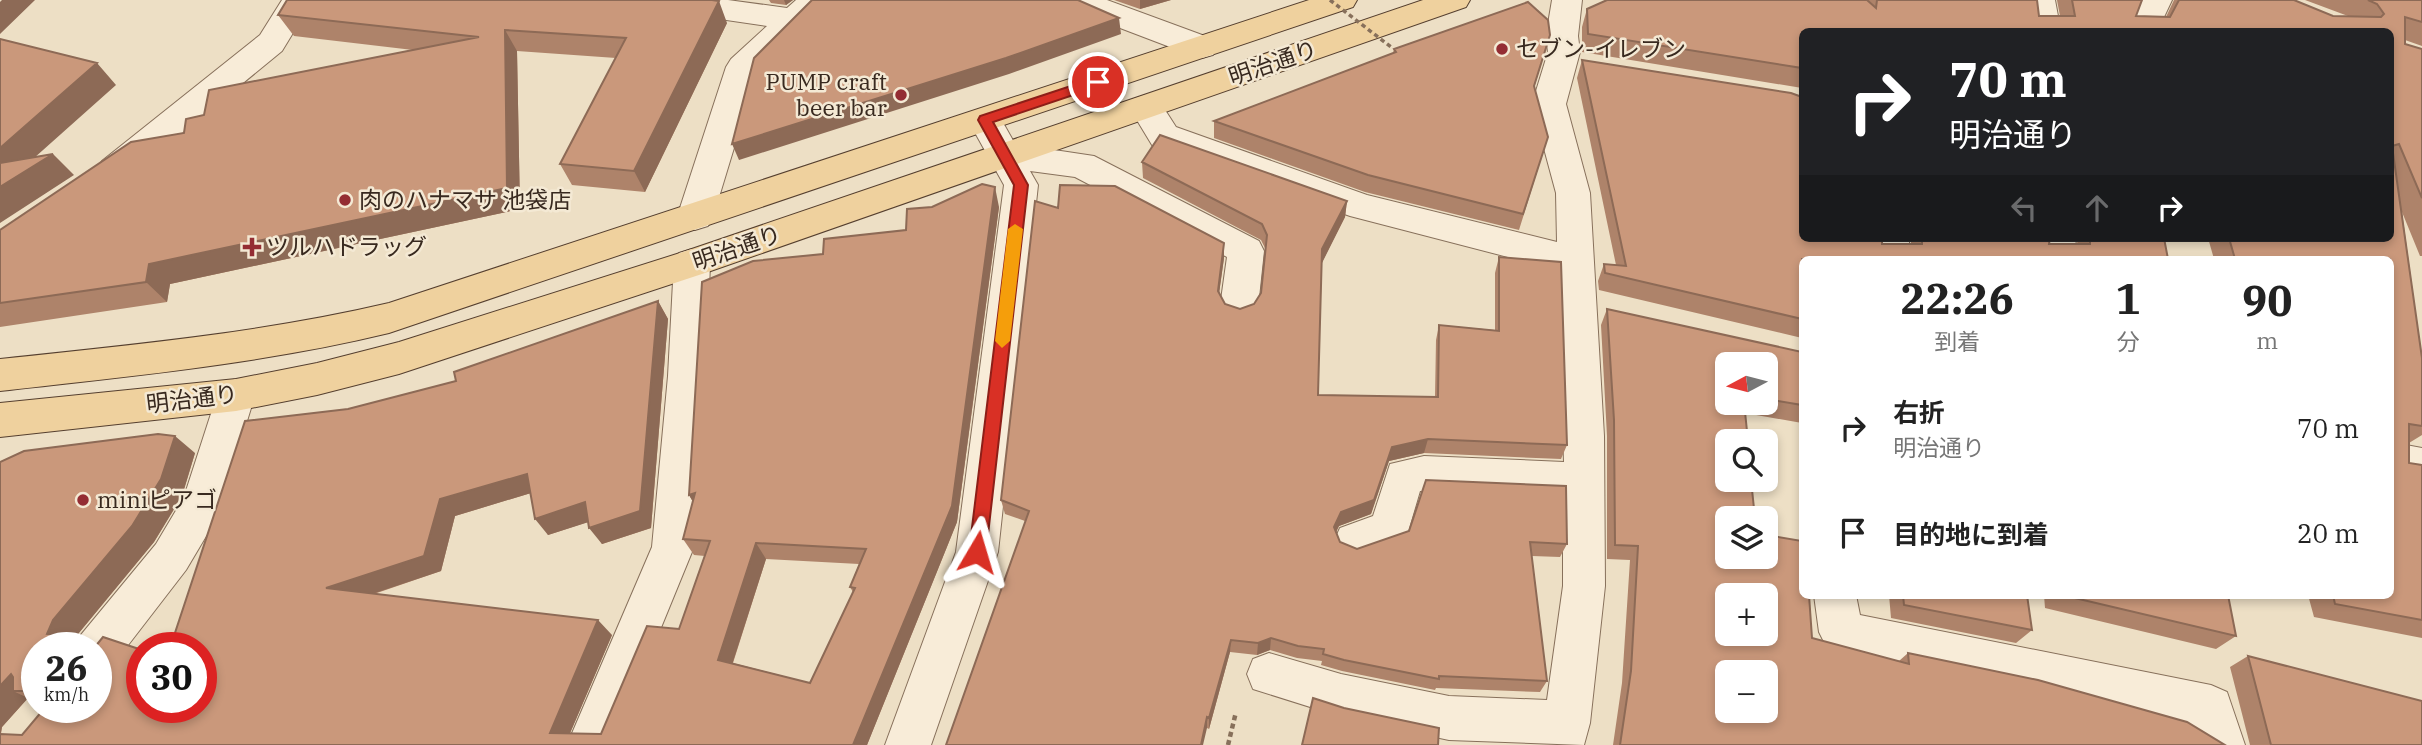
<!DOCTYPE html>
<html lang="ja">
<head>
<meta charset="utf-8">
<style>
	body { margin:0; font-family:"IBM Plex Serif","Noto Sans JP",serif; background:#f2f2f2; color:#222; height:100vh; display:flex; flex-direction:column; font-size:26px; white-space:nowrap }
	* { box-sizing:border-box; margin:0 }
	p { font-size:23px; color:#767676 }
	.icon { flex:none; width:38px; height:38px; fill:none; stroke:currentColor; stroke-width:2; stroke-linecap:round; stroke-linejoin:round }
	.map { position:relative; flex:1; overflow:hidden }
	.details { position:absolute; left:1799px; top:256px; width:595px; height:343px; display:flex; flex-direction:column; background:#fff; border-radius:10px; box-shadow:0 4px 10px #0003 }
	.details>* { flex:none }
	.hud { position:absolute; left:1799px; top:28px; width:595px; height:214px; border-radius:10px; box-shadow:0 4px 10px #0003; background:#202124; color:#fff; overflow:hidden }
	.needle { width:46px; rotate:263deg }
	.tools { position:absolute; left:1715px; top:352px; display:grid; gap:14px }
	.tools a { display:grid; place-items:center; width:63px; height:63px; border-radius:10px; background:#fff; box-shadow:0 4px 10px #0003; font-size:35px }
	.speed { position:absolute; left:21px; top:632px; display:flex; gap:14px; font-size:35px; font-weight:700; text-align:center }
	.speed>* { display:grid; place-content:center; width:91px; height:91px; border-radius:50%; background:#fff; box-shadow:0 4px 10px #0003; line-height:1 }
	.speed small { font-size:18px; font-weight:400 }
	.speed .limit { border:10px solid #d22; background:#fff; color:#111 }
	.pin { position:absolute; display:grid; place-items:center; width:60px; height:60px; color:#fff; margin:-30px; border:4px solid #fff; border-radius:50%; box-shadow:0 2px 7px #0007 }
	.me { position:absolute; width:77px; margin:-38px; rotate:7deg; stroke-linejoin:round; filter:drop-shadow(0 0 5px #0008) }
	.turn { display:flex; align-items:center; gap:24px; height:147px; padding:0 35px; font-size:32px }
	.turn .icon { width:91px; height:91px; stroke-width:2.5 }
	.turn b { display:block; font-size:49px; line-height:60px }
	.lanes { display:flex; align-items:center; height:66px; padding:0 35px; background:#0003; justify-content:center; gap:35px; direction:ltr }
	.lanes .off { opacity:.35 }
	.eta { display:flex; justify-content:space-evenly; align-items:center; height:119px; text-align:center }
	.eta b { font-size:42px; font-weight:800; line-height:49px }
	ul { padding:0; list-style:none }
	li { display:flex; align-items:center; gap:21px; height:105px; padding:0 35px }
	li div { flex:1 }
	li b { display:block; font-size:26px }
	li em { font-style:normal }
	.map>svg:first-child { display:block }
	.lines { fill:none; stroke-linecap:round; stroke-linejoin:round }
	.minor-casing { stroke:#87705b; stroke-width:2 }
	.major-casing { stroke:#553f2f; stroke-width:2 }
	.path { stroke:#87705b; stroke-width:4.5; stroke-dasharray:5 3.5; stroke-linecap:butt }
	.minor { fill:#f8ecd8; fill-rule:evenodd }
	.major { fill:#efd19e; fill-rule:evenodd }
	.path-bridge { stroke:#87705b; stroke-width:3.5; stroke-dasharray:4.5 3.5; stroke-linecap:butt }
	.wall { fill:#ae836a; fill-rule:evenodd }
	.shaded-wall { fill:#8d6a56 }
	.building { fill:#ca987b; stroke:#8d6a56; stroke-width:2; fill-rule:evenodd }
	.route { fill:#d93025; stroke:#8d1f18; stroke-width:2 }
	.slow { fill:#f59e0b }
	.poi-dot { fill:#942d33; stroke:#f4e9d4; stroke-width:2.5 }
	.labels { text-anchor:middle; stroke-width:5; stroke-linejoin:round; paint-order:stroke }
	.poi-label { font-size:23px; fill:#38291f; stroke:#f4e9d4; text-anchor:start }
	.street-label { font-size:23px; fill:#38291f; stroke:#f4e9d4 }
</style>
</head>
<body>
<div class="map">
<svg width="2422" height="745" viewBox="0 0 2422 745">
	<rect width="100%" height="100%" fill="#eddfc5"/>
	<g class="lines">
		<defs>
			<path id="minor" d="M282,0h31l-31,51 -156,128 -12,4 -12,-4 -5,-9 5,-9 158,-126z
				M643,0h85l59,8 9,-8h34l-73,72 -44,145 -5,9 -13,4 -13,-4 -5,-9 49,-150 5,-8 36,-33 -109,-16 -11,-3z
				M1061,0h46l106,39 5,8 -5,8 -11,3 -11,-3 -126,-48z
				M1552,0h30l-4,36 2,16 -14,52 24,89 14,243 1,150 -15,137 -6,22 -135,-5 -107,-23 -89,-28 -6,-15 6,-15 16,-6 72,21 108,22 98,4 16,-114v-89l-143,-6 -15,51 -50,18 -15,-6 -6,-13 6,-13 33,-12 17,-52 34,-8 140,6 -6,-192 -208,-54 -198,-71 -23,-38 5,-8 12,-4 12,4 18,28 191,68 190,47 -1,-49 -24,-89 16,-52 -2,-16z
				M2025,0h30l6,32h-32z
				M2142,0h30l-15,32h-32z
				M985,108l12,4 18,32 79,12 165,85 5,10 -6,56 -6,10 -13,5 -13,-5 -6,-10 7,-50 -152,-80 -45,-6 8,14 -40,367 -67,193h-46l71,-193 48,-367 -36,-65 5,-8z
				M1873,238h36v21h-36z
				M2040,238h36l-2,21h-36z
				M692,249l13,4 5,10 -4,113 -12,171 -81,198h-46l85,-198 16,-171 6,-113 5,-10z
				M236,379l14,5 5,11 -37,121 -32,54 -74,96 -16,6v-24h-21l5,-12 76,-92 28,-47 33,-102 5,-11z
				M2390,442l32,6v34l-32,-6z
				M1814,595h42l4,20 351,70 16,7 18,53h-46l-6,-20 -352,-73 -15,-6 -7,-14z"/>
			<path id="major" d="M1309,0h48l-4,7 -964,326c-128,31 -258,43 -389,58v-32c131,-14 261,-26 389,-56z
				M1423,0h47l-4,7 -761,266 -306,101 -82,21 -81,16 -236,26v-34l236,-24 81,-16 82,-21 281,-89z"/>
		</defs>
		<use href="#minor" class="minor-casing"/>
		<use href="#major" class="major-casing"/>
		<path class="path" d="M1228,745l8,-33"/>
		<use href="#minor" class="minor"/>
		<use href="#major" class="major"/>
		<path class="path-bridge" d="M1330,0l61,47"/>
	</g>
	<path class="wall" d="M769,0h24l-7,5 -15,-2z
		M1114,0h57l-31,9z
		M1868,0h169l2,16h21l-3,-16h84l-5,16 30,1 8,-17h120l39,16h15l-43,-16h117v46l-17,-6v4l17,5v207h-2l-18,-44 20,146v77l-13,8v20l13,2v173l-108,-21 -6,-22h82v-336h-176l-6,-21h182v-206h-588v56l-220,-36v-25l5,-18z
		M278,15l449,8 -82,169 -73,-7 -12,-21 56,-106 -99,-7 3,158 -350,75 -3,18 -167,25v-97l184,-97 20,-18 209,-65 -119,-14z
		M1394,49l151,3 -11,36 14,49 -29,93 -154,-38 -151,-54v-17l179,-68z
		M1582,60l300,184h29v-6h139l-1,6h28l1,-6h86l4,21h-366v79l-203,-48 -1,-9 6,-17 12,1 -39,-187z
		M1142,162l205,39 -2,16 -23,45 -4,133 117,2 1,-57 3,-15 56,5v-57l4,-16 68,188 -6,14 -137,-6 -35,8 -18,53 -32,12 -3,6 4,10 17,7 52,-18 158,13 -7,13 -28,-1 15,125 -7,11 -104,-4 -1,2 -93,-19 -21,-6 1,-4 -25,-3 -27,-8 -13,5 -27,-3 -21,77 -2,-1 -182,-207 -20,-7 -4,-14 223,-242 -5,36 6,10 15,5 14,-5 7,-11 5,-43 -5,-10 -118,-62z
		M999,207l-42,315 -90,223h-867v-283l195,-9 -13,43 -28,46 -76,92 -2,6 12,8h-51v55l-9,-5 -26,29 -1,7 21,1 120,-28 206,-298 108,-28 202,-80 10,18 -17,209 -49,16 -14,-22 -40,13 -17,-42 -76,23 -14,55 -67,23 238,41 -42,98 31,1 78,-105 26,-73 -11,-1 -11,-16 10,-37 -4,-7 134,-241 83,-24zM766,559l93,5 -9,23 3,5 -43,91 -77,-20z
		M1607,309l195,43v71l-57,-10 -18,105 85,120 87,23 9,-8 317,92h-612l9,-62 8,-123 -23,-1v-123l-6,-111zM1766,364v38h-39z
		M1889,595h138l5,35 -16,13 -125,-25z
		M2044,595h184l8,41 -20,13 -171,-41z
		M2248,656l174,89h-172l-20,-78z"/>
	<path class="shaded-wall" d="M2,0h33l-35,34v-32z
		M784,0h9l-7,5z
		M1140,0h31l-31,9z
		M719,1l8,22 -82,169 -11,-21z
		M1119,18l2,16 -112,40 -270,86 -7,-16z
		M505,30l12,21 3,158 -350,75 -3,18 -21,-20 3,-18z
		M97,63l19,22 -110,98 47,-29 21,21 -74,48v-75z
		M995,187l4,20 -42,315 -90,223h-14z
		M1347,201l-2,16 -24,48 1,-16z
		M1224,243v15l-7,49 1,-16z
		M658,301l10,18 -17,209 -49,16 -13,-16z
		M175,436l20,17 -13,43 -28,46 -76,92 -2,6 12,8h-19l-22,-14 6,-14z
		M1428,439l-4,14 -35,8 -18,53 -32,12 -7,14 2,-13 7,-15 51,-65z
		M527,474l14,16 -86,26 -14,55 -96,32 -19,-15 114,-89z
		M695,493l4,19 -10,-17z
		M585,502l13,17 -50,16 -13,-16z
		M756,543l10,16 -37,115 -11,-14z
		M598,620l14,15 -47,110 -15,-12z
		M1271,638l-1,12 -13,5 1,-12z
		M1231,640l-1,12 -21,77v-11z
		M11,674l26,14 -24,3 15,7 -26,29 -2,10v-51z
		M1207,717v11l-4,17h-2z"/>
	<path class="building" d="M287,0h425l7,1 -85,170 -74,-7 66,-126 -121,-8 2,158 -358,76 -3,18 -146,21v-73l131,-88 53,-9 2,-14 18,-4 5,-25 270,-53 -201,-22z
		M812,0h266l41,18 -113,40 -274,86 22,-86z
		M1607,0h260l9,8 1,-8h160l2,16h36l-3,-16h70l-6,16 34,1 9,-17h115l39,16 48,1 3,-3 -7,-10 -9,-4h54v22l-17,-5v27l17,5v149l-23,-54 -7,2 30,212v68l-13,-2v39l13,2v155l-87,-16 -2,-9h57v-336h-155l-6,-21h161v-206h-588v36l-214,-34 -1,-25z
		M1528,2l20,18 2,15 -16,51 14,51 -25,77 -155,-39 -154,-54 182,-69 -2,-3z
		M0,39l97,24 -97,85z
		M1582,60l209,33 11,4v141h80v6h40v-6h128l-1,6h41v-6h74l4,21h-366v60l-197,-46 -1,-9 22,2z
		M1160,135l187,66 -25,48 -4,146 120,2 1,-72 60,6v-74l62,5 6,183 -139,-6 -36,8 -18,53 -33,12 -7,15 6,15 17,7 52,-18 17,-51 140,6 1,58 -37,-2 17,139 -108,-5v3l-95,-19 -21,-6 1,-5 -26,-3 -27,-8 -13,5 -27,-3 -22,78 -2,-1 -6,28h-255l83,-234 -28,-11 34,-299 23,7 2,-23 55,1 109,57 -6,48 7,13 15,5 14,-5 7,-11 6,-58 -5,-11 -120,-62z
		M53,154l-53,33v-24z
		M982,184l13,3 -43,319 -99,239h-853v-11l22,1 21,-25 1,-3h52v-59h-2l9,-11 39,13v57h59v-59h-31l75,-227 103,-12 108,-28 -2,-9 204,-71 -18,210 -51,17 -4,-26 -50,17 -8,-45 -87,25 -16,57 -98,32 272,32 -48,113 51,1 46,-108 32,3 31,-88 -27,-2 12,-46 -6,2 13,-213 51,-21 70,-7 1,-15 82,-9 1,-21 25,-2zM756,543l110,6 -16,38 5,1 -45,95 -92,-23z
		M1607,309l195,43v53l-36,-6v-35h-39v38h17l4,39h-21v39h24l4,38h-28v38h39v-21l36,6v54h7l3,43 97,26 -1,-11 130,27 149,42 38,23h-605l11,-74 7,-125 -23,-1 -1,-125zM1727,595h39v39h-39zM1727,672h39v38h-39z
		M158,434l17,2 -14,43 -29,47 -79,94 -6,14 22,2v12h-32v43h-24v-14l-2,-3 -11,12v-224l24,-11z
		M1903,595h124l5,35 -128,-25z
		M2062,595h166l8,41z
		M2248,656l174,45v44h-151z
		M1313,698l31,10 95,20 -1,17h-136z"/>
	<path class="route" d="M1098,77l5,2v6l-110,37 35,63 -42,367 -2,5 -7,3 -6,-3 -2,-5 45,-367 -36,-65 2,-4z"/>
	<path class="slow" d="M1015,224l8,5 -13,112 -8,7 -7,-7 13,-112z"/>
	<g class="poi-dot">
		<circle cx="1502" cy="49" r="7"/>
		<circle cx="901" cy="95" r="7"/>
		<circle cx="345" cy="200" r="7"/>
		<path d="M248.5 236.5h7v7h7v7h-7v7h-7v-7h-7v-7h7z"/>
		<circle cx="83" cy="500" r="7"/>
	</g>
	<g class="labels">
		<g class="poi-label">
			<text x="1516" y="57">セブン-イレブン</text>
			<text x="887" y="90" text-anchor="end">PUMP craft<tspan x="887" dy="26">beer bar</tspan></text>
			<text x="359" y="208">肉のハナマサ 池袋店</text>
			<text x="266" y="255">ツルハドラッグ</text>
			<text x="97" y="508">miniピアゴ</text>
		</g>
		<g class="street-label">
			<text transform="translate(1273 63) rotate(-19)" y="8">明治通り</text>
			<text transform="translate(737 248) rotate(-19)" y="8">明治通り</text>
			<text transform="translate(192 399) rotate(-7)" y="8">明治通り</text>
		</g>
	</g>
</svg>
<div class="tools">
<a><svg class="needle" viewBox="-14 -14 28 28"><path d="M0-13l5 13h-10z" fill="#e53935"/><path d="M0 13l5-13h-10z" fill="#767676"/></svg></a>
<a><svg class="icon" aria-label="search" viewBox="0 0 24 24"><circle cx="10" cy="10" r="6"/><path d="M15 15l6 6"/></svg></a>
<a><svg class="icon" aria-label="layers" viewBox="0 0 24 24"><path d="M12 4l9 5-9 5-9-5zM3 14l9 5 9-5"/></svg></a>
<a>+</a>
<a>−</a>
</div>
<div class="speed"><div>26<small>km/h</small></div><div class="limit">30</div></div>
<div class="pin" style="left:1098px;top:82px;background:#d93025"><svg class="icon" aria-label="arrive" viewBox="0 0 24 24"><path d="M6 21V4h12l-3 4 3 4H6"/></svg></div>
<svg class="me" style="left:977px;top:552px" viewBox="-20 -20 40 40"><path d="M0-17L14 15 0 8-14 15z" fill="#d93025" stroke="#fff" stroke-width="4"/></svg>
<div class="hud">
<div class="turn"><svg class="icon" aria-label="right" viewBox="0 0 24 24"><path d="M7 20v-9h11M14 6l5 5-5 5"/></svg><div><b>70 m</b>明治通り</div></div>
<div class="lanes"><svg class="icon off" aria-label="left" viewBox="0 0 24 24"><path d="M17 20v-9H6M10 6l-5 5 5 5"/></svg><svg class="icon off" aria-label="ahead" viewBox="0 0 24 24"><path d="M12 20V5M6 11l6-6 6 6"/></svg><svg class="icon" aria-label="right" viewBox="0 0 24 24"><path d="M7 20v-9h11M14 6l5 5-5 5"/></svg></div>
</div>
<section class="details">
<div class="eta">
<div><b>22:26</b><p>到着</p></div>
<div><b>1</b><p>分</p></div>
<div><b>90</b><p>m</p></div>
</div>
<ul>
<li><svg class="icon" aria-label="right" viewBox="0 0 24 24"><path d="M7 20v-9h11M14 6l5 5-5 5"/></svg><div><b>右折</b><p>明治通り</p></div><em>70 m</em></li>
<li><svg class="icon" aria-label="arrive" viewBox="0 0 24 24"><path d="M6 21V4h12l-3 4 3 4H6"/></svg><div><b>目的地に到着</b></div><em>20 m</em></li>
</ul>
</section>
</div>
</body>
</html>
